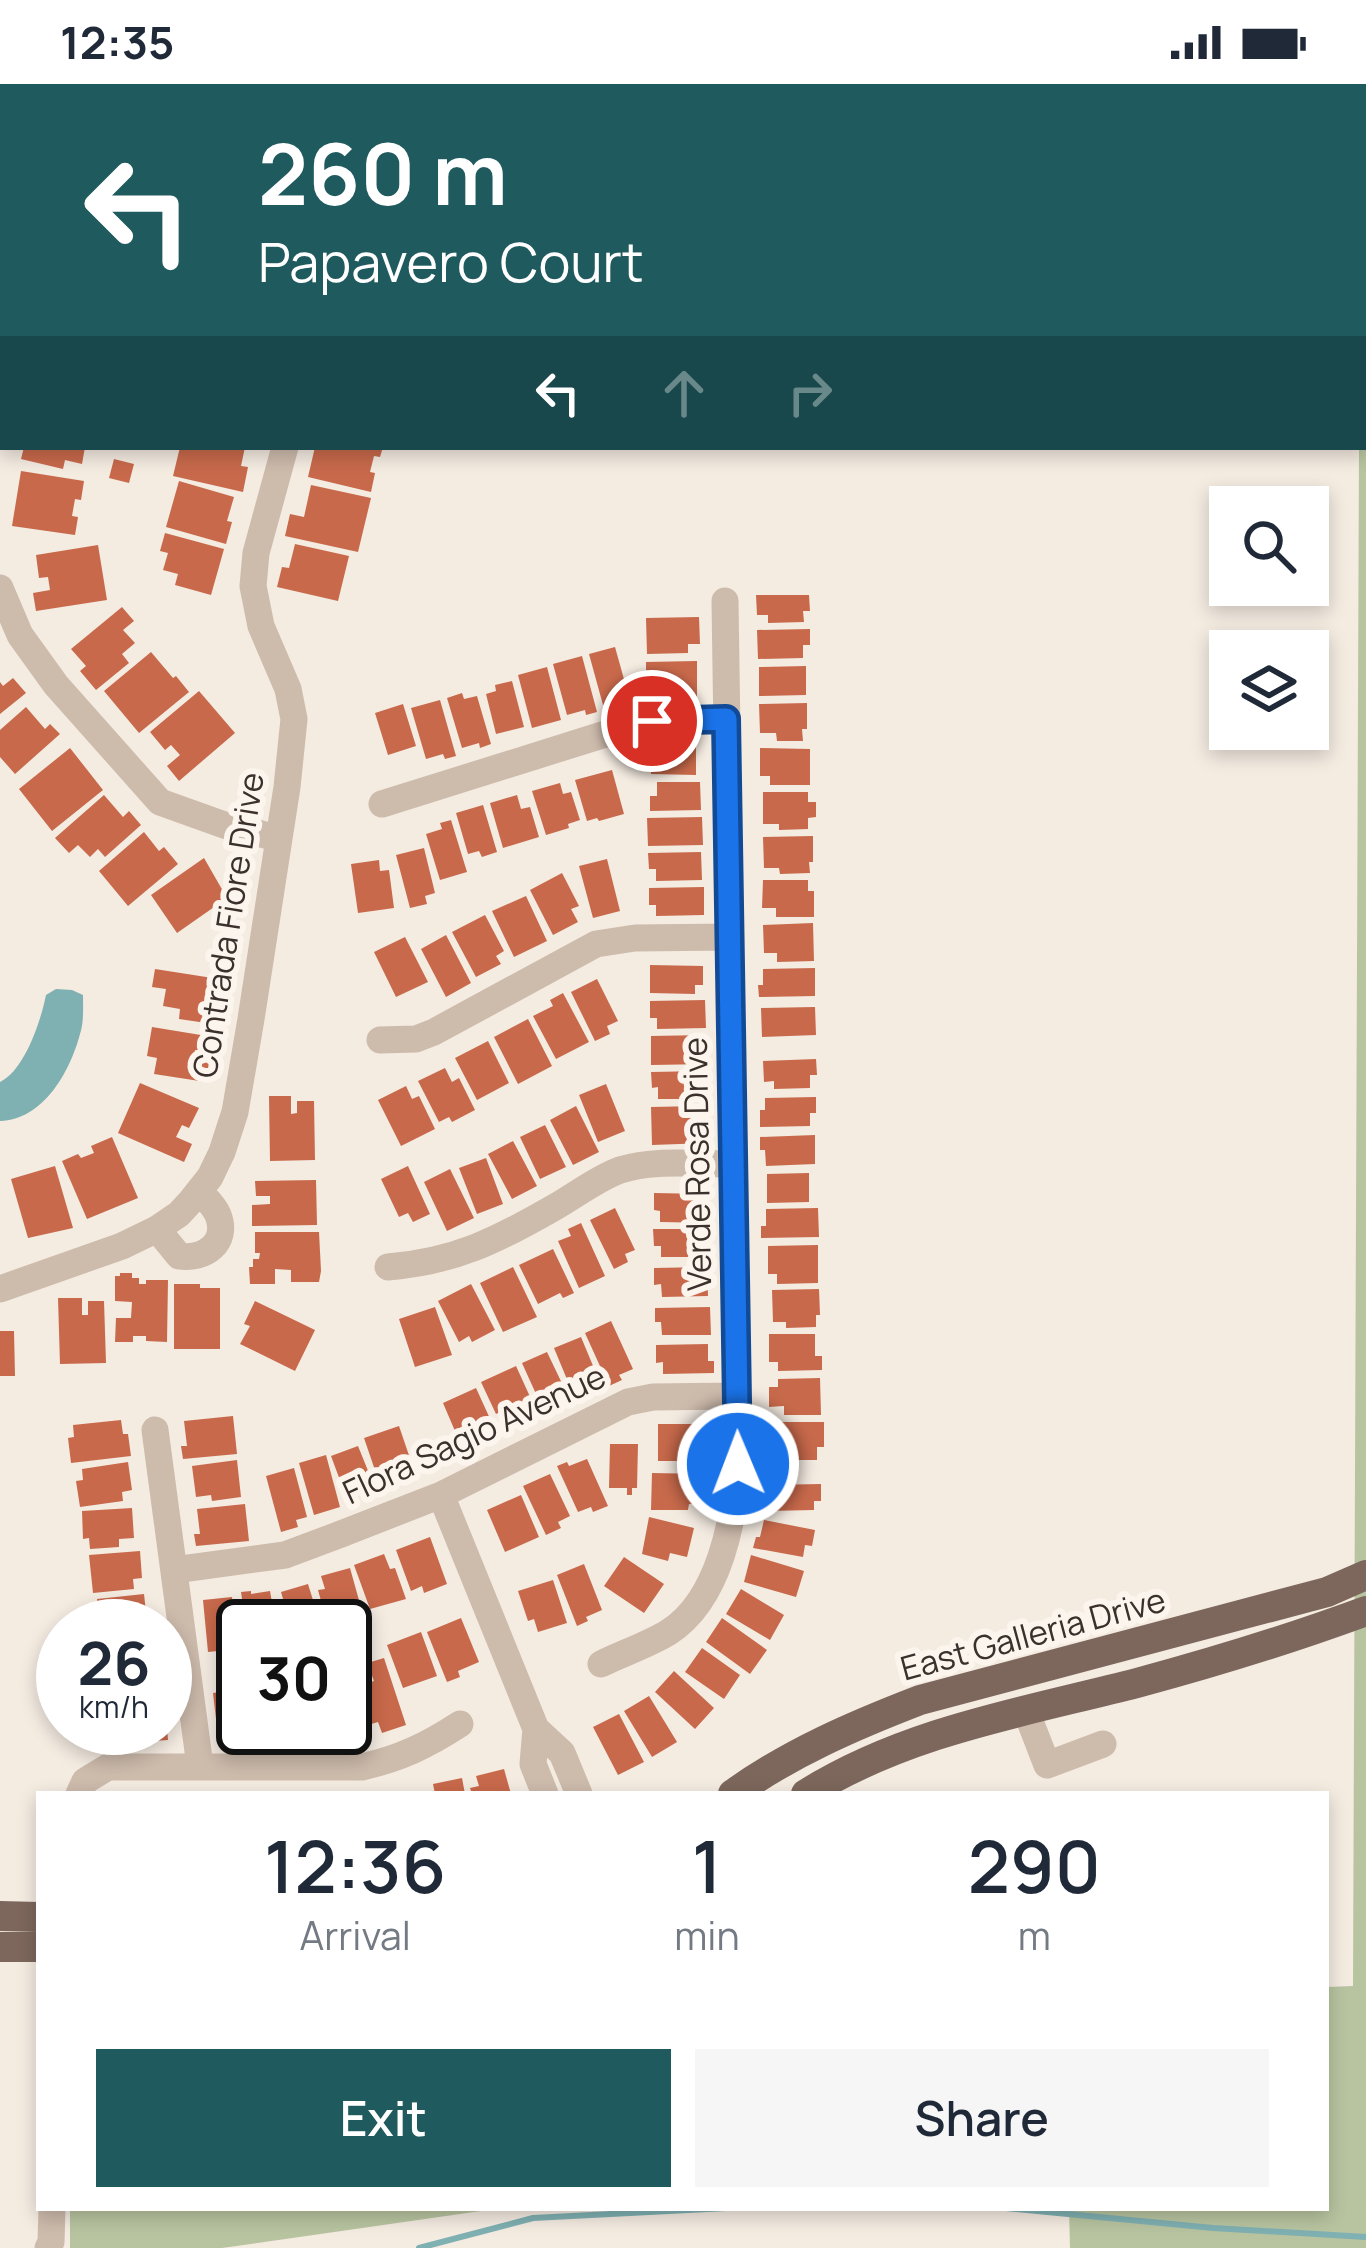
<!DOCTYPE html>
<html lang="en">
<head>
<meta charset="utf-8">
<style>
	body { margin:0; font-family:Manrope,sans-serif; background:#f6f6f7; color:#1f2937; height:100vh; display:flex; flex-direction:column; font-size:45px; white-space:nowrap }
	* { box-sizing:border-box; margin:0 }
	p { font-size:39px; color:#747a83 }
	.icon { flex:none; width:66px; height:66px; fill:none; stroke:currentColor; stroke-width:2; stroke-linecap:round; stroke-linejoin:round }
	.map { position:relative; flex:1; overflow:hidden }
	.sheet { position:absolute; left:36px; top:1707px; width:1293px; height:420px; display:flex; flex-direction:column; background:#fff; border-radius:0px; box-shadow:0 6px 18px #0003 }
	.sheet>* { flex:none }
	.hud { position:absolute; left:0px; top:0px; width:1368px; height:366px; box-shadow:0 6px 18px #0003; background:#1f5a5e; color:#fff; overflow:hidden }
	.buttons { position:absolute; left:1209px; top:402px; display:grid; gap:24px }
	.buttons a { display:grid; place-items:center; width:120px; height:120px; border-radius:0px; background:#fff; box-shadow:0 6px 18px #0003; font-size:60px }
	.speed { position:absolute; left:36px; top:1515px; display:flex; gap:24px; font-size:60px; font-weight:700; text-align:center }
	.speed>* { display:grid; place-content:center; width:156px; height:156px; border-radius:50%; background:#fff; box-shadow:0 6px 18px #0003; line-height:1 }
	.speed small { font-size:30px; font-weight:400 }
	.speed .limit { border:6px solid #111; border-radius:18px; background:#fff; color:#111 }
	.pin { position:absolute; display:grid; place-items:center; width:102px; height:102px; color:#fff; margin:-51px; border:6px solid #fff; border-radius:50%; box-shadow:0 3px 12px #0007 }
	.me { position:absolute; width:132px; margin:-66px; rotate:359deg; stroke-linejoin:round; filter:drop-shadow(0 0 9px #0008) }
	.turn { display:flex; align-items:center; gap:42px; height:252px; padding:0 60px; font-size:54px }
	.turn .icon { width:156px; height:156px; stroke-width:2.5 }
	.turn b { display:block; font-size:84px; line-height:102px }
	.lanes { display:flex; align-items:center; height:114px; padding:0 60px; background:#0003; justify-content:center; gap:60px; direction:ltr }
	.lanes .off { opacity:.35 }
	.eta { display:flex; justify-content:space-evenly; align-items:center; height:204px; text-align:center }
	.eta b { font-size:72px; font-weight:600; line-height:84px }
	.cta { display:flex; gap:24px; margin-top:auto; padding:24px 60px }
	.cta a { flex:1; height:138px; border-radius:0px; background:#1f5a5e; color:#fff; font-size:48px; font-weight:600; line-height:138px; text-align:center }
	.cta a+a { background:#f6f6f7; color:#1f2937 }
	.status { display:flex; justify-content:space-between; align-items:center; height:84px; padding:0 60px; background:#fff; direction:ltr }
	.status svg { height:33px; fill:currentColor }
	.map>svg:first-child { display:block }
	.green { fill:#b8c4a0 }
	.water { fill:#7fb0b2 }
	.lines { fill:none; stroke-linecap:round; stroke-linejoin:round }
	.stream { stroke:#7fb0b2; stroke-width:6 }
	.building { fill:#c8694b }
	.minor { stroke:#cdbbac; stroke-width:27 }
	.major { stroke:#7d675c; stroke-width:30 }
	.route-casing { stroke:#114b97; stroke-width:30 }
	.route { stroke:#1a73e8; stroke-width:21 }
	.labels { text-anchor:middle; stroke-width:12; stroke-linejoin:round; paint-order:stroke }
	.street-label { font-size:33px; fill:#3b302b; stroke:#fbf5ee }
</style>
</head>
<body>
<div class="status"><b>12:35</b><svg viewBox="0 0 49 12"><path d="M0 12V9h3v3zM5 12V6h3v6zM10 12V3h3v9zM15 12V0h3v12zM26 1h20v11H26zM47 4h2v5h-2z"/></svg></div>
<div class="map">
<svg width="1366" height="2164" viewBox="0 0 1366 2164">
	<rect width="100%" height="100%" fill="#f4ebe1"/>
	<path class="green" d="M1360,0h6v2164h-296l-1,-40h257v-221l27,-1 6,-1539h6v-360h-5z
		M70,2124h432l-280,40h-152z"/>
	<path class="water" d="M56,905l16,1 11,5c0,13 1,27 -3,39 -10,38 -37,86 -80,87v-39c25,-12 41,-62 46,-87z"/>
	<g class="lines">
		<path class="stream" d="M1006,2124l207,20 153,9
			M419,2164l114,-30 194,-10"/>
	</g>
	<path class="building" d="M24,363h61l-3,17 -17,-4 -2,9 -42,-10z
		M180,363h65l-4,19 7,1 -5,25 -70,-16z
		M315,363h68l-3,10 -6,-1 -4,16 5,1 -4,19 -63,-15z
		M114,375l20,5 -5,19 -20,-5z
		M21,387l63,10 -3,19 -6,-1 -3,17 6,1 -3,18 -63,-9z
		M179,397l55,16 -7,24 5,1 -6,22 -60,-17z
		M311,401l60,13 -13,54 -73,-16 5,-22 14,3z
		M165,449l59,16 -13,46 -36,-10 3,-11 -15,-4 5,-17 -8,-2z
		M295,460l54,12 -11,45 -61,-14 5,-20 7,1z
		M98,461l9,55 -71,11 -3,-18 17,-3 -2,-13 -9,1 -3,-23z
		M756,511h53l1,16h-7l1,11 -36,1v-8h-11z
		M122,523l12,14 -11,9 12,13 -13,11 7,9 -33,27 -16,-19 6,-5 -15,-17z
		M699,533l1,27h-12v9l-41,1 -1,-36z
		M810,545v16h-7v13l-45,1 -1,-29z
		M615,563l14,50 -26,8 -14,-51z
		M151,568l22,26 3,-2 13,16 -50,41 -35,-42z
		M582,572l15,56 -11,3 -1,-5 -18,5 -14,-51z
		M697,577v37l-51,1v-37z
		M806,582v29l-47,1v-29z
		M547,583l14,53 -29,8 -14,-53z
		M13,594l13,15 -26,21v-32l3,4z
		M512,597l12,46 -28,7 -10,-40 10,-3 -1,-6z
		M199,607l36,42 -56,48 -12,-15 13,-11 -9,-10 -6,5 -15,-18z
		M462,609l2,6 13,-3 14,48 -11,4 -1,-5 -17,5 -15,-50z
		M440,616l16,56 -11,3 -2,-5 -17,5 -15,-51z
		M807,619v26h-5l1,12h-26l-1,-8h-16l-1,-29z
		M403,620l13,42 -28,9 -13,-42z
		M26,623l19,22 5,-5 10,10 -45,40 -15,-17v-27z
		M651,663h45v28l-45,-1z
		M70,664l33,42 -51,41 -33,-42z
		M760,664l50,1v36h-40v-9h-10z
		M612,686l12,44 -25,7 -2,-3 -10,3 -12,-41z
		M657,698h43l1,28 -51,1v-15h7z
		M560,699l3,11 8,-2 9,28 -12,4 1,4 -23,7 -14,-44z
		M763,708h45v10h8v15l-8,1v11l-29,1v-6h-16z
		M104,711l19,22 6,-6 12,14 -36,32 -7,-8 -8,8 -12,-12 -9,8 -14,-15z
		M517,711l4,14 9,-2 9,30 -36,11 -13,-45z
		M483,721l14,47 -15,5 -3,-6 -11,3 -12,-41z
		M702,733l1,28 -55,1 -1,-28z
		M451,736l16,52 -27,8 -14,-46 16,-5 -2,-6z
		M144,748l15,19 5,-4 14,17 -50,42 -29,-35z
		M813,752v26h-4l1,11 -30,1 -1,-6h-15l-1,-31z
		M424,764l11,45 -10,3 2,8 -17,4 -14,-53z
		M701,768l1,28 -46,1v-12h-7l-1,-16z
		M204,774l23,40 -50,35 -26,-38z
		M607,775l13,52 -27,7 -14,-52z
		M379,776l1,11 9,-1 5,38 -36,5 -7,-49z
		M562,789l17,33 -8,3 7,13 -25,13 -23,-45z
		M763,796h45v11h6v26h-38v-9h-14z
		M704,803v28l-48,1v-11h-7v-17z
		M526,812l21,45 -33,16 -22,-46z
		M485,831l19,36 -8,5 5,8 -25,13 -24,-45z
		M813,839l1,38 -37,1v-9h-13l-1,-28z
		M446,851l25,48 -25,14 -25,-48z
		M405,853l23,45 -32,15 -22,-45z
		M650,881l53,1v19h-8v9l-45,-1z
		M815,884v28l-56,1 -1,-12h5v-16z
		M155,885l64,10 -4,28 8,1 -3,17 -41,-6 1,-10 -17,-3 3,-17 -14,-2z
		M597,895l21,42 -11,5 3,8 -15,7 -24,-49z
		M563,909l26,49 -33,17 -23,-43 20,-10 -3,-6z
		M705,916l1,28 -49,1v-11h-7v-17z
		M815,923l1,28 -54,2 -1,-29z
		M528,935l24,47 -34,18 -24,-47z
		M152,943l67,11 -3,16 -21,-4 -1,9 15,2 -3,21 -52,-8 3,-16 -10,-2z
		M708,951v29l-57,1v-29z
		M488,957l21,42 -32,17 -22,-42z
		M816,975l1,16h-7v13l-36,1v-8l-10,1 -1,-21z
		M445,984l7,14 7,-4 16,32 -23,12 -3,-5 -10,5 -21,-41z
		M704,987v28h-46v-12l-6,1 -1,-16z
		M140,999l59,25 -10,20 -7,-3 -6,12 16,7 -8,18 -66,-29z
		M606,1000l19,47 -27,11 -19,-47z
		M406,1002l6,13 7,-3 16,33 -34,17 -23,-46z
		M269,1012h22v18l6,-1v-12h17l1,59 -45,1z
		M816,1013v16h-6v13l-50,1v-17h5v-12z
		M576,1022l23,46 -26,13 -23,-45z
		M700,1022l1,25h6v12l-55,2 -1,-38z
		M545,1041l21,42 -26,12 -20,-42z
		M815,1051v29l-49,2 -1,-16h-5v-13z
		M112,1053l26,61 -51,21 -25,-58 16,-7 3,4 13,-5 -3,-7z
		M513,1057l24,45 -25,13 -24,-45z
		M486,1074l17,46 -26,10 -18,-46z
		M55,1082l18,62 -45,10 -17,-59z
		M408,1082l22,48 -17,8 -5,-9 -9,4 -18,-38z
		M450,1085l24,49 -27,13 -23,-49z
		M809,1089v29l-42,1v-29z
		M316,1096l1,45 -65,1v-21l18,-1v-8h-14l-1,-15z
		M654,1109l52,1v15h6v14l-52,-1v-11l-6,-1z
		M615,1124l20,42 -10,4 3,8 -14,7 -24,-49z
		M818,1124l1,29 -58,1v-12h5v-17z
		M581,1139l24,53 -26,12 -21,-47 13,-5 -3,-7z
		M653,1145h53v17h6v11h-51v-11h-7z
		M255,1148h64l2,39 -2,11h-28v-12l-16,-1v15h-25l-1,-17h4v-8h6l1,-6h-5z
		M818,1161v38l-41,1v-10h-9v-28z
		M553,1165l21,44 -11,5 -3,-5 -22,11 -19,-39z
		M513,1183l24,50 -34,15 -23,-49z
		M707,1183l1,29 -46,1 -1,-13 -7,1v-17z
		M120,1189h12v5h7v6h7v-4h22l-1,62 -21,-1v-5h-13v6h-18l1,-24h15l1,-16 -17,-1v-25h5z
		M174,1200h26v4h20v61h-46z
		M471,1200l24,46 -23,12 -3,-6 -10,6 -21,-41z
		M819,1205l1,26h-4v12l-30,1v-6h-13l-1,-32z
		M58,1214h24v17h6v-14h16l2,62 -46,1z
		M255,1217l60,29 -20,41 -55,-27 10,-18 -6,-2z
		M435,1223l17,48 -37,12 -16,-48z
		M710,1223l1,28h-49l-1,-13h-6v-14z
		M611,1237l22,48 -14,6 3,5 -13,6 -24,-53z
		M0,1247h14l1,45h-15z
		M769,1250h46v22h7v14l-44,1v-9h-9z
		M581,1253l20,48 -18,8 -3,-8 -9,4 -17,-41z
		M708,1260v17h6v12l-51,1v-12l-7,1v-18z
		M547,1268l22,46 -14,7 3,5 -12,6 -24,-53z
		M516,1282l21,46 -29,13 -6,-14 -6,3 -15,-32z
		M820,1294l1,37h-37v-9l-15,1v-20h9v-8z
		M476,1304l21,46 -25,11 -5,-11 -9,4 -15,-35z
		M233,1332l4,38 -54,5 -2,-13h6l-3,-25z
		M121,1336l2,14h5l3,22 -60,7 -3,-25 6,-1 -1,-12z
		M772,1338h52v25h-7v13h-29v-7h-16z
		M658,1340h41v8h9l1,29h-51z
		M399,1342l16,47 -26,9 -2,-6 -9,3 -14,-41z
		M610,1360h28l-1,44h-5v7h-5v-7h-18z
		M358,1362l17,42 -28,11 -16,-43z
		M326,1371l14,52 -26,8 -15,-52z
		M587,1375l21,47 -15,6 -2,-5 -13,5 -21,-46 10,-4 2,4z
		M237,1376l4,37 -29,4 -1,-6 -15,2 -4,-31z
		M128,1378l4,28 -10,2 1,9 -43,6 -4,-26 7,-1 -1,-11z
		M294,1384l13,49 -11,3 2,7 -17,5 -15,-56z
		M652,1389l53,1 -1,30h-15l-1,6h-37z
		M550,1390l20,42 -12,6 3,6 -15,7 -23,-49z
		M821,1400v17h-7v9l-46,1v-26z
		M521,1411l18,42 -34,15 -18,-42z
		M245,1420l4,37 -53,5 -2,-12h6l-3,-25z
		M132,1424l2,30 -15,1v8l-29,2 -1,-11 -6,1 -1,-28z
		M649,1433l45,11 -7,29 -17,-4 -2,8 -26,-7z
		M764,1436l51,10 -3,16 -7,-1 -2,12 -50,-9 3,-11h4z
		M430,1453l17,47 -23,9 -2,-7 -11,5 -15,-41z
		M140,1467l2,27 -9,1 1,10 -41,4 -4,-38z
		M384,1470l6,15 5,-1 11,31 -36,10 -16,-44z
		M751,1471l53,16 -8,26 -52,-15z
		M624,1473l40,27 -20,29 -40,-27z
		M584,1480l18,46 -16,7 2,4 -11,5 -20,-51z
		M350,1484l12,43 -9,2 2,9 -27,4 -10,-36 7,-1 -4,-13z
		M553,1496l14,43 -29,9 -4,-13 -6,2 -10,-30z
		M308,1500l13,42h-30l-10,-34z
		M741,1505l43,26 -14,25 -44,-26z
		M251,1507v3l19,-3 6,35h-30l-5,-34z
		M144,1510l2,18h4l1,14h-58l-2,-15h7l-1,-12z
		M232,1513l6,52 -30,3 -5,-52z
		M461,1534l18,44 -21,9 2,6 -13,5 -20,-50z
		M722,1534l45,32 -17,24 -44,-32z
		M421,1548l16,44 -34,12 -16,-43z
		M702,1564l38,27 -16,24 -39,-27z
		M384,1574l22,67 -24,8 -4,-11 -10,3 -13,-38 19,-6 -3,-8 -7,2 -3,-10z
		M674,1587l40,37 -19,21 -40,-37z
		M345,1601h5l2,52 -15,1 1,6 -15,1v-17h22z
		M241,1605l2,39h3l1,7 -18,3 1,5 -11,2 -6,-52z
		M649,1612l28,46 -25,15 -28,-46z
		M619,1630l25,48 -26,13 -25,-48z
		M110,1644h57l1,12 -57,4z
		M504,1685l7,25h-39l-2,-6 9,-2 -3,-10z
		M462,1694l3,16h-30l-2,-10z"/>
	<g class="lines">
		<path class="minor" d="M143,3l1,-3
			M336,3v-3
			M0,343l3,-9
			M0,504l20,47 36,50 104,117 67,24 51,12
			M382,720l249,-78 21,-5 74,-2
			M380,956l36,-1 18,-7 162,-88 39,-6 95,-1
			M157,1145l22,27c25,4 50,-13 39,-41 -4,-10 -12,-16 -19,-24
			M388,1183c68,-6 108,-26 167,-60 21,-12 43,-29 65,-37 35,-11 77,-6 113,-6
			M0,1205l122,-43 35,-17 22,-15 12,-13 19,-24 12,-25 13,-40 16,-93 36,-232 7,-68 -6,-30 -27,-63 -8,-40 3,-33 29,-106
			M155,1346l45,336
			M441,1411l95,234 26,24 17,41
			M174,1486l111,-15 56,-21 100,-39 187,-93 25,-5 83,-1
			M601,1580c22,-11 47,-19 68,-32 51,-33 65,-113 69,-168l-13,-863
			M1026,1627l21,54 56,-21
			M536,1645l-3,35 12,30
			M79,1710l6,-13 23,-14h254c39,-9 64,-21 98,-43
			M48,2164l3,-6 1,-34"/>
		<path class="major" d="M733,1710c57,-41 122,-69 187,-94l407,-108 39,-17
			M806,1710c101,-63 218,-82 331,-111 78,-21 153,-44 229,-72
			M0,1832l39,1
			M0,1863h39"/>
	</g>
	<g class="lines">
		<defs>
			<path id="route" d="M652,637l74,-2 12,745"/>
		</defs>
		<use href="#route" class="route-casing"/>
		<use href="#route" class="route"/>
	</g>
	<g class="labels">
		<g class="street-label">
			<text transform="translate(228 841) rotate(-81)" y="12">Contrada Fiore Drive</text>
			<text transform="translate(697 1080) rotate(-91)" y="12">Verde Rosa Drive</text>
			<text transform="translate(474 1350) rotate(-25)" y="12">Flora Sagio Avenue</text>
			<text transform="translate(1033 1550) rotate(-15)" y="12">East Galleria Drive</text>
		</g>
	</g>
</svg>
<div class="buttons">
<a><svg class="icon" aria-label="search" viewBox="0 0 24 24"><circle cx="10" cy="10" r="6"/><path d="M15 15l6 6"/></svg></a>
<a><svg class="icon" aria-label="layers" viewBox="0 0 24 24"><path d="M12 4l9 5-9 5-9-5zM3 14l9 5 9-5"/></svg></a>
</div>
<div class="speed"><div>26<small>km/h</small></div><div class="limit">30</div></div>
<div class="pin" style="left:652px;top:637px;background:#d93025"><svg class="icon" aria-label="arrive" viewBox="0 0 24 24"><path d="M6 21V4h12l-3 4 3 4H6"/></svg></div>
<svg class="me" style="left:738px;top:1380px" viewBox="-20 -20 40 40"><circle r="17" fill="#1a73e8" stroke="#fff" stroke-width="3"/><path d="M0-11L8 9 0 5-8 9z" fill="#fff"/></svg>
<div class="hud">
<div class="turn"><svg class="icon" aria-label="left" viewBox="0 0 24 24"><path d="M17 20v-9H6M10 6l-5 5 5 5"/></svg><div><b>260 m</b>Papavero Court</div></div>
<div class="lanes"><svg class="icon" aria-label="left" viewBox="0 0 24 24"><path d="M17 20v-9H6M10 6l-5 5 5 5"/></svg><svg class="icon off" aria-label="ahead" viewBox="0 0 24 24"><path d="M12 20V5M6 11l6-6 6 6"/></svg><svg class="icon off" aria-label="right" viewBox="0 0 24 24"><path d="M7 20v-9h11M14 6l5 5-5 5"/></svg></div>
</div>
<section class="sheet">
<div class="eta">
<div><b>12:36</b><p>Arrival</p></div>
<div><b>1</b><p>min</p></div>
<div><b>290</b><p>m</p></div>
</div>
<div class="cta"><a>Exit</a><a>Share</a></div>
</section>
</div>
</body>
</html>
